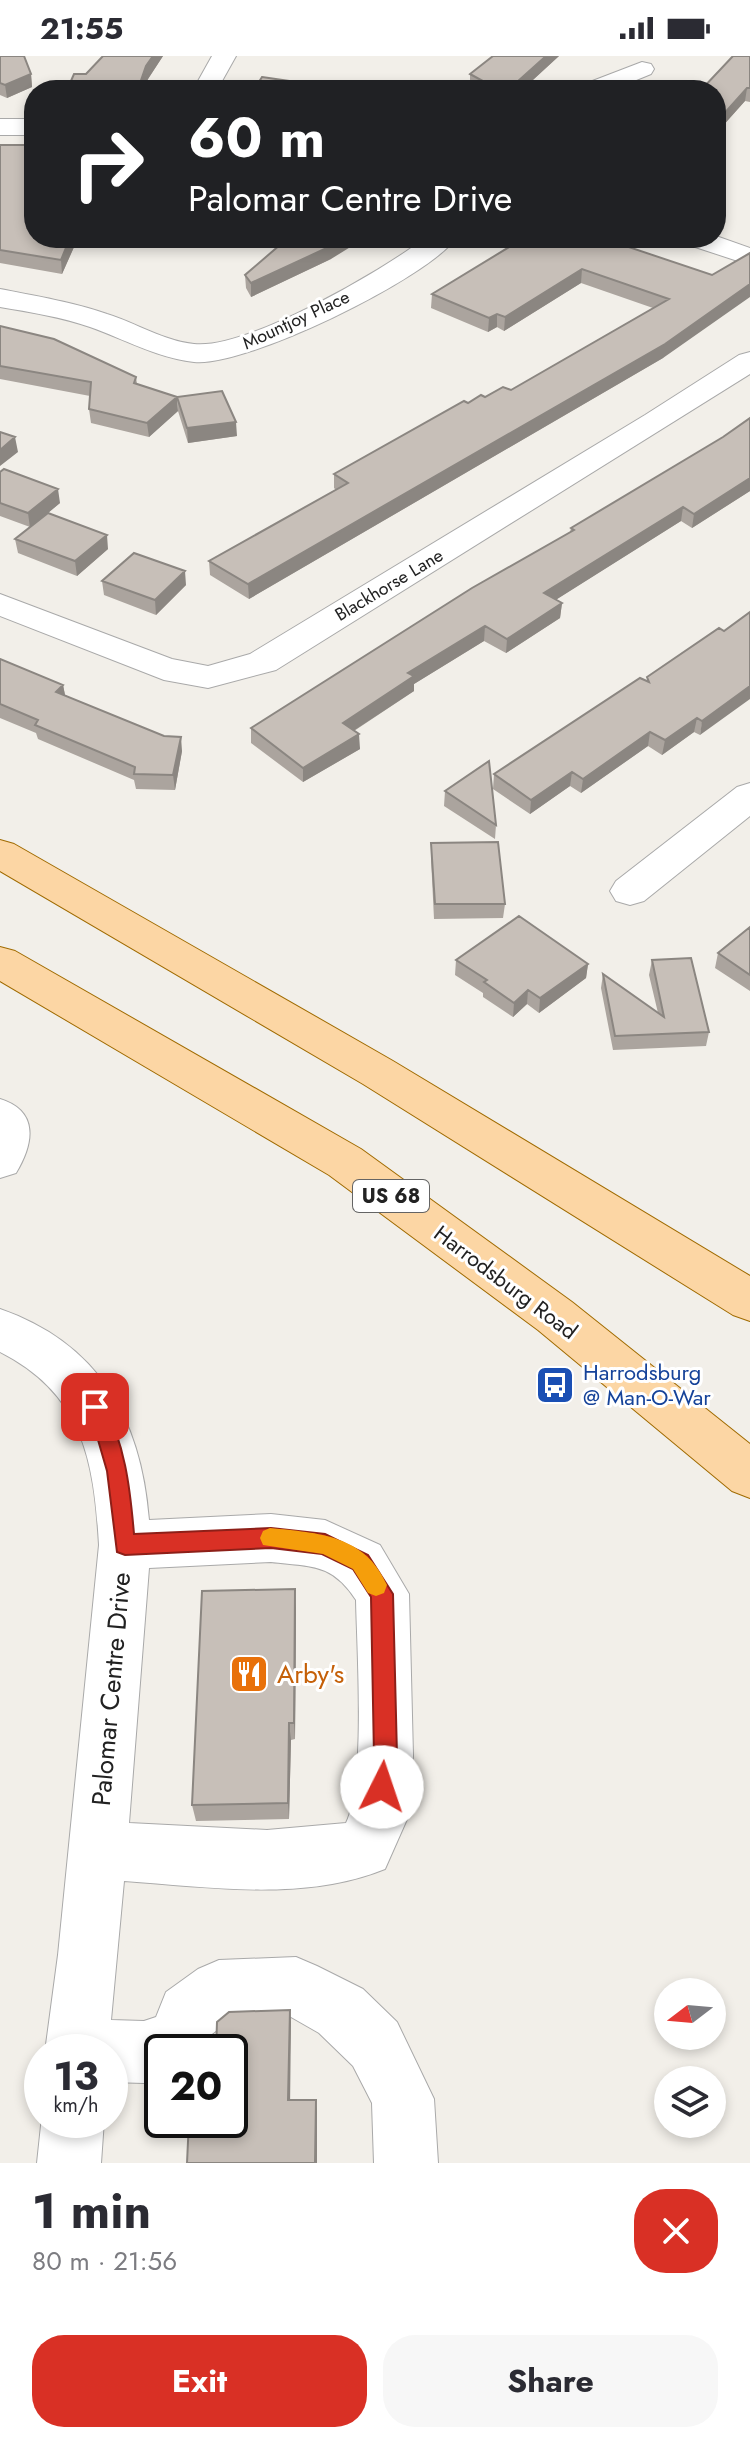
<!DOCTYPE html>
<html lang="en">
<head>
<meta charset="utf-8">
<style>
	body { margin:0; font-family:Jost,sans-serif; background:#f7f7f7; color:#2b2b33; height:100vh; display:flex; flex-direction:column; font-size:30px; white-space:nowrap }
	* { box-sizing:border-box; margin:0 }
	p { font-size:26px; color:#7c7c81 }
	.icon { flex:none; width:44px; height:44px; fill:none; stroke:currentColor; stroke-width:2; stroke-linecap:round; stroke-linejoin:round }
	.map { position:relative; height:2107px; overflow:hidden }
	.side { display:flex; flex-direction:column; background:#fff; flex:1 }
	.side>* { flex:none }
	.top-card { position:absolute; left:24px; top:24px; width:702px; height:168px; border-radius:32px; box-shadow:0 4px 12px #0003; background:#202124; color:#fff; overflow:hidden }
	.needle { width:52px; rotate:254deg }
	.controls { position:absolute; left:654px; top:1922px; display:grid; gap:16px }
	.controls a { display:grid; place-items:center; width:72px; height:72px; border-radius:50%; background:#fff; box-shadow:0 4px 12px #0003; font-size:40px }
	.speed { position:absolute; left:24px; top:1978px; display:flex; gap:16px; font-size:40px; font-weight:700; text-align:center }
	.speed>* { display:grid; place-content:center; width:104px; height:104px; border-radius:50%; background:#fff; box-shadow:0 4px 12px #0003; line-height:1 }
	.speed small { font-size:20px; font-weight:400 }
	.speed .limit { border:4px solid #111; border-radius:12px; background:#fff; color:#111 }
	.pin { position:absolute; display:grid; place-items:center; width:68px; height:68px; color:#fff; margin:-34px; border-radius:16px; box-shadow:0 4px 12px #0006 }
	.me { position:absolute; width:88px; margin:-44px; rotate:4deg; stroke-linejoin:round; filter:drop-shadow(0 0 6px #0008) }
	.turn { display:flex; align-items:center; gap:28px; height:168px; padding:0 32px; font-size:36px }
	.turn .icon { width:104px; height:104px; stroke-width:2.5 }
	.turn b { display:block; font-size:56px; line-height:68px }
	.round { display:grid; place-items:center; flex:none; width:84px; height:84px; border-radius:32px; background:#f7f7f7 }
	.summary { display:flex; align-items:center; justify-content:space-between; height:136px; padding:0 32px }
	h1 { font-size:48px; font-weight:700; line-height:60px }
	.action { display:flex; gap:16px; margin-top:auto; padding:16px 32px }
	.action a { flex:1; height:92px; border-radius:32px; background:#d93025; color:#fff; font-size:32px; font-weight:700; line-height:92px; text-align:center }
	.action a+a { background:#f7f7f7; color:#2b2b33 }
	.status { display:flex; justify-content:space-between; align-items:center; height:56px; padding:0 40px; background:#fff; direction:ltr }
	.status svg { height:22px; fill:currentColor }
	.map>svg:first-child { display:block }
	.lines { fill:none; stroke-linecap:round; stroke-linejoin:round }
	.minor-casing { stroke:#a9a9a9; stroke-width:2 }
	.major-casing { stroke:#a06b00; stroke-width:2 }
	.minor { fill:#fff; fill-rule:evenodd }
	.major { fill:#fcd6a4; fill-rule:evenodd }
	.wall { fill:#aba49e }
	.shaded-wall { fill:#8b8681 }
	.building { fill:#c7bfb8; stroke:#8b8681; stroke-width:2 }
	.route { fill:#d93025; stroke:#8d1f18; stroke-width:2 }
	.slow { fill:#f59e0b }
	.labels { text-anchor:middle; stroke-width:6; stroke-linejoin:round; paint-order:stroke }
	.far-street-label { font-size:18px; fill:#222; stroke:#fff }
	.shield { fill:#fff; stroke:#646464; stroke-width:2 }
	.shield-label { font-size:20px; font-weight:bold; fill:#222 }
	.street-label { font-size:22px; fill:#222; stroke:#fff }
	.transit-label { font-size:22px; fill:#164399; stroke:#fff; text-anchor:start }
	.near-food-label { font-size:26px; fill:#c56008; stroke:#fff; text-anchor:start }
	.near-street-label { font-size:26px; fill:#222; stroke:#fff }
</style>
</head>
<body>
<div class="status"><b>21:55</b><svg viewBox="0 0 49 12"><path d="M0 12V9h3v3zM5 12V6h3v6zM10 12V3h3v9zM15 12V0h3v12zM26 1h20v11H26zM47 4h2v5h-2z"/></svg></div>
<div class="map">
<svg width="750" height="2107" viewBox="0 0 750 2107">
	<rect width="100%" height="100%" fill="#f2efe9"/>
	<g class="lines">
		<defs>
			<path id="minor" d="M212,0h24l-19,34h-24z
				M642,6l9,2 3,5 -3,5 -39,16h-33l3,-5z
				M0,63h34v16h-34z
				M716,180l34,12v17l-64,-21 -4,-6z
				M425,182h31c-29,41 -212,130 -262,124 -37,-4 -70,-23 -104,-35 -29,-10 -60,-15 -90,-20v-18c36,7 73,13 107,25 29,9 57,27 87,30 52,6 188,-73 231,-106z
				M750,296v22l-474,296 -68,18 -44,-8 -164,-64v-22l172,65 36,7 42,-12 395,-239 94,-60z
				M750,727v33l-106,85 -14,4 -14,-4 -6,-10 6,-10 121,-94z
				M0,1043c39,12 34,44 16,74l-16,5z
				M0,1253c98,34 141,109 149,211l122,-6 54,6 55,25 29,49 4,162 -5,61 -23,52c-81,33 -176,18 -261,12l-13,139 33,1 12,-4 10,-25 32,-23 21,-9 77,-3 21,9 46,23 34,33 37,77 4,64h-64l-2,-60 -19,-37 -34,-33 -28,-16 -61,3 -18,14 -7,18h-43v25l-18,6 -34,-1v-30h-65l13,-97 41,-410c-5,-85 -16,-151 -99,-193zM271,1506c41,5 61,1 85,38 1,50 10,182 -10,223l-79,7 -138,-7 20,-255z
				M42,2060v4h62l-3,43h-64z"/>
			<path id="major" d="M0,784l14,4 379,217 357,215v45l-17,-6 -370,-231 -363,-213z
				M0,891l15,4 346,198 211,153 178,142v54l-18,-7 -194,-161 -209,-155 -329,-194z"/>
		</defs>
		<use href="#minor" class="minor-casing"/>
		<use href="#major" class="major-casing"/>
		<use href="#minor" class="minor"/>
		<use href="#major" class="major"/>
	</g>
	<path class="wall" d="M0,0l31,18 1,13 -25,11 -7,-3z
		M103,0h60l-15,23 -5,11h-76l19,-16z
		M493,0h66l-37,34h-47l-5,-3v-13z
		M750,0v46l-5,-1 -25,28 -4,-1v-38z
		M0,89l34,93h44l-16,36 -62,-11z
		M524,182l188,37 -49,83 -414,241 -39,-24 -1,-14 127,-71 -2,-2v-14l134,-71 43,-13 142,-82 -72,-25 -77,48 -7,-4 -9,5 -57,-24 1,-14z
		M331,203l-80,38 -5,-9 -1,-13z
		M0,270l136,51 1,7 41,27 -29,26 -58,-14 -2,-14 1,-13 -90,-17z
		M177,341l60,39 -49,7 -10,-32z
		M750,362v73l-58,37 -11,-7 -126,79 7,3 -2,15 -54,35 -22,-12 -70,43v7l-60,40 6,18 -57,33 -52,-39v-15l319,-196 1,-4 152,-91z
		M0,416l60,31 -22,18 70,28 -31,27 -59,-23 -3,-14 15,-12 -30,-11z
		M102,525l84,4 -30,30 -52,-20z
		M719,572l-19,107 -6,-3 -32,23 -14,-9 -67,47 -11,-7 -40,28 -37,-25 1,-15 153,-93v-4z
		M0,603l63,26 2,10 117,56 -7,39 -39,-1 -2,-9 -96,-41 -2,-6 -36,-15z
		M445,735l51,34 -1,14 -51,-33z
		M431,787l74,61 -2,14 -69,1 -3,-61z
		M750,871v64l-35,-23 3,-15z
		M456,904l132,4 -2,14 -47,35 -12,-9 -14,13 -30,-20v-4l-28,-18z
		M652,904l57,72 -3,14 -93,4 -12,-62 2,-14 55,39 -9,-38z
		M296,1552l-1,131 -4,1 -2,79 -93,2 -4,-16z"/>
	<path class="shaded-wall" d="M153,0h10l-15,23 -5,11h-4v-4l7,-20z
		M546,0h13l-37,34h-14z
		M31,18l1,13 -25,11 -2,-13z
		M747,32l-2,13 -25,28 2,-13z
		M70,182h8l-16,36 -1,-14z
		M343,182h22l-34,21 -80,38v-14z
		M582,213l-1,14 -77,48 1,-14z
		M750,228v13l-87,61 -414,241 -1,-15z
		M497,258v13l-9,5 1,-14z
		M177,341l1,14 -29,26 -2,-14z
		M236,366l1,14 -49,7 -1,-15z
		M15,381l3,15 -18,14v-16z
		M750,422v13l-58,37 2,-14z
		M58,433l2,14 -30,25 -2,-15z
		M683,451l-2,14 -138,87 1,-15z
		M107,479l1,14 -31,27 -2,-15z
		M185,515l1,14 -30,30 -1,-15z
		M562,547l-2,15 -54,35 1,-14z
		M485,570l-1,15 -70,43v7l-70,46 -1,-14 65,-50z
		M63,629l3,15 -10,-8z
		M750,630v13l-50,36 2,-14z
		M697,662l-3,14 -32,23 3,-15z
		M650,676l-2,14 -67,47 2,-14z
		M359,678l1,15 -57,33v-14z
		M181,681l1,14 -7,39 -2,-15z
		M572,716l-2,14 -40,28 1,-14z
		M588,908l-2,14 -47,35 1,-15z
		M528,934l-1,14 -14,13 1,-14z
		M295,1533l1,19 -1,131 -1,-16z
		M289,1667l2,17 -2,79 -1,-16z
		M290,1954l1,11 -1,88 -2,-9z
		M316,2044l1,9v54h-2z"/>
	<path class="building" d="M0,0h24l7,18 -26,11 -5,-2z
		M103,0h50l-7,10 -7,20 -21,-1 -2,5h-49l7,-16h12z
		M493,0h53l-38,34h-9l-29,-16z
		M733,0h17v32h-3l-25,28 -6,-1v-25h-15z
		M262,21l48,7 -5,6h-51z
		M0,89h34v93h36l-9,22 -61,-10z
		M288,182h55l-12,8 -80,37 -6,-8z
		M524,182h78l110,37 38,-22v31l-85,60 -417,240 -39,-23 139,-78 -14,-9 130,-73 4,2 13,-8 4,2 18,-10 8,3 158,-91 -87,-30 -77,48 -8,-3 -8,4 -57,-24z
		M0,270l54,13 82,38 -2,6 43,14 -30,26 -58,-14 2,-27 -91,-16z
		M222,335l14,31 -49,6 -10,-31z
		M750,362v60l-56,36 -11,-7 -139,86 18,10 -55,36 -22,-13 -77,47 6,3 -71,47 16,11 -56,34 -52,-40 221,-140 102,-58 -3,-2 152,-91z
		M0,376l15,5 -15,13z
		M4,413l54,20 -30,24 -28,-10v-31z
		M48,457l59,22 -32,26 -60,-22z
		M134,497l51,18 -30,29 -53,-19z
		M750,556v74l-48,35 -5,-3 -32,22 -15,-8 -67,47 -11,-7 -41,28 -37,-26 146,-96 9,4 -2,-5 72,-49 5,3z
		M0,603l63,26 -7,7 108,44 17,1 -8,38 -39,-1 1,-7 -100,-42 3,-5 -38,-16z
		M489,705l7,64 -51,-34z
		M498,786l7,62h-70l-4,-61z
		M519,860l69,48 -48,34 -12,-8 -14,13 -30,-21 3,-2 -31,-20z
		M750,871v48l-32,-22z
		M691,902l18,74 -94,4 -12,-62 61,43 -12,-57z
		M295,1533l-1,134h-5l-1,80 -96,2 10,-214z
		M290,1954l-2,90h28l-1,63h-128l2,-43h41v-68h-14l1,-30 12,-10z"/>
	<path class="route" d="M95,1342l7,3c23,42 28,86 32,133l137,-6 54,6 43,21 25,39 4,162 -7,39 -8,3 -8,-3 -4,-8 4,-31 -3,-159 -18,-28 -31,-15 -51,-6 -146,7 -8,-3 -10,-81 -13,-45 -9,-19 3,-6z"/>
	<path class="slow" d="M270,1472c49,5 95,7 117,57l-3,8 -8,3 -8,-3 -15,-24 -30,-15 -60,-9 -3,-7 3,-7z"/>
	<defs>
		<symbol id="bus-square" viewBox="-11 -11 22 22"><rect x="-9" y="-9" width="18" height="18" rx="4" fill="#1a4fb4" stroke="#fff"/><path d="M-5-6H5V4H4V6H2V4H-2V6H-4V4H-5ZM-3.5-4V0h7V-4ZM-3.5 1.2v1.5H-2V1.2ZM2 1.2v1.5H3.5V1.2Z" fill="#fff"/></symbol>
		<symbol id="restaurant-square" viewBox="-11 -11 22 22"><rect x="-9" y="-9" width="18" height="18" rx="4" fill="#e8710a" stroke="#fff"/><path d="M-5-6h1v4h1v-4h1v4h1v-4h1v5L-1.5 .5V6h-2V.5L-5-1ZM5-6V6H3V1.5H1.5Q1.5-4 5-6Z" fill="#fff"/></symbol>
	</defs>
	<g fill-rule="evenodd">
		<use href="#bus-square" x="533" y="1307" width="44" height="44"/>
		<use href="#restaurant-square" x="227" y="1596" width="44" height="44"/>
	</g>
	<g class="labels">
		<g class="far-street-label">
			<text transform="translate(296 264) rotate(-25)" y="6">Mountjoy Place</text>
			<text transform="translate(389 529) rotate(-31)" y="6">Blackhorse Lane</text>
		</g>
		<rect class="shield" x="353" y="1124" width="76" height="32" rx="6"/>
		<g class="shield-label">
			<text x="391" y="1147">US 68</text>
		</g>
		<g class="street-label">
			<text transform="translate(506 1226) rotate(37)" y="8">Harrodsburg Road</text>
		</g>
		<g class="transit-label">
			<text x="583" y="1324">Harrodsburg<tspan x="583" dy="25">@ Man-O-War</tspan></text>
		</g>
		<g class="near-food-label">
			<text x="277" y="1627">Arby's</text>
		</g>
		<g class="near-street-label">
			<text transform="translate(111 1633) rotate(-85)" y="9">Palomar Centre Drive</text>
		</g>
	</g>
</svg>
<div class="controls">
<a><svg class="needle" viewBox="-14 -14 28 28"><path d="M0-13l5 13h-10z" fill="#e53935"/><path d="M0 13l5-13h-10z" fill="#7c7c81"/></svg></a>
<a><svg class="icon" aria-label="layers" viewBox="0 0 24 24"><path d="M12 4l9 5-9 5-9-5zM3 14l9 5 9-5"/></svg></a>
</div>
<div class="speed"><div>13<small>km/h</small></div><div class="limit">20</div></div>
<div class="pin" style="left:95px;top:1351px;background:#d93025"><svg class="icon" aria-label="arrive" viewBox="0 0 24 24"><path d="M6 21V4h12l-3 4 3 4H6"/></svg></div>
<svg class="me" style="left:382px;top:1731px" viewBox="-20 -20 40 40"><circle r="19" fill="#fff"/><path d="M0-13L10 11 0 6-10 11z" fill="#d93025"/></svg>
<div class="top-card">
<div class="turn"><svg class="icon" aria-label="right" viewBox="0 0 24 24"><path d="M7 20v-9h11M14 6l5 5-5 5"/></svg><div><b>60 m</b>Palomar Centre Drive</div></div>
</div>
</div>
<section class="side">
<div class="summary"><div><h1>1 min</h1><p>80 m · 21:56</p></div><a class="round" style="background:#d93025;color:#fff"><svg class="icon" aria-label="close" viewBox="0 0 24 24"><path d="M6 6l12 12M18 6L6 18"/></svg></a></div>
<div class="action"><a>Exit</a><a>Share</a></div>
</section>
</body>
</html>
